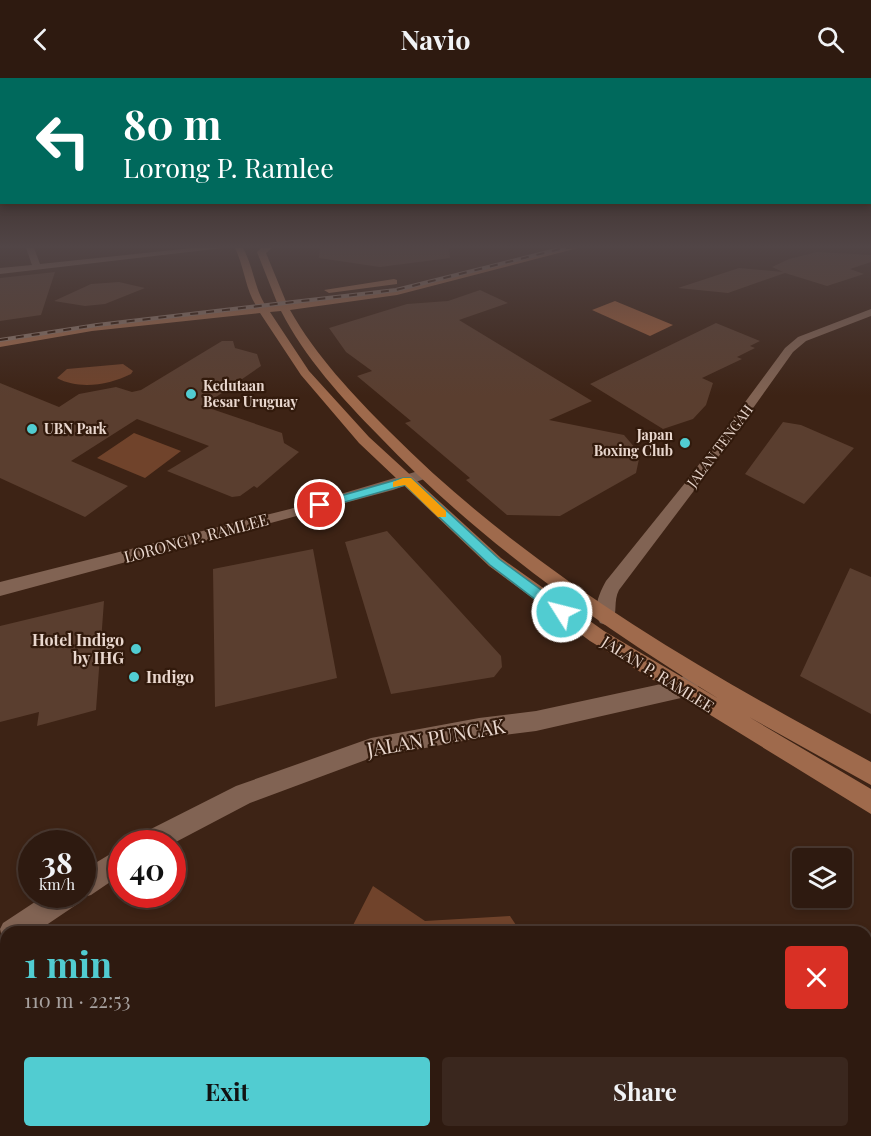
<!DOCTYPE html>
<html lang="en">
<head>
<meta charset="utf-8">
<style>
	body { margin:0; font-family:"Playfair Display",serif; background:#3a271e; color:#f1f3f6; height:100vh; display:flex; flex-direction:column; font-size:22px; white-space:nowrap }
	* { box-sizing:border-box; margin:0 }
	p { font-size:20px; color:#a7a19f }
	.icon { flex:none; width:33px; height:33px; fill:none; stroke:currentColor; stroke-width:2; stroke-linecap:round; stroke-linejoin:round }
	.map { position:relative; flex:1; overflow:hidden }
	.details { position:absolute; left:0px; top:848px; width:872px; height:212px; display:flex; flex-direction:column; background:#2e1a10; border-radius:18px 18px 0 0; box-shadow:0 3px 9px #0003,0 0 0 2px #493830 }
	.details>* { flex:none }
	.banner { position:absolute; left:0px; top:0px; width:872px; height:126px; box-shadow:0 3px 9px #0003,0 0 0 2px #493830; background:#00695c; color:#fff; overflow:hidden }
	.fabs { position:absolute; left:792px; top:770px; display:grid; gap:12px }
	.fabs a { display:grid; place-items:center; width:60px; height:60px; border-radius:6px; background:#2e1a10; box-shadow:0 3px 9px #0003,0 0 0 2px #493830; font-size:30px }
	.speed { position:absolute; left:18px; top:752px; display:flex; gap:12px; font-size:30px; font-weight:700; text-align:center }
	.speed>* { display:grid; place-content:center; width:78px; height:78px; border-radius:50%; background:#2e1a10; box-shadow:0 3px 9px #0003,0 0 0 2px #493830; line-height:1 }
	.speed small { font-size:15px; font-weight:400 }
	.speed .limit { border:9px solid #d22; background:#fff; color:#111 }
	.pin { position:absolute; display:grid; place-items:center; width:51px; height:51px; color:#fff; margin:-26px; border:3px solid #fff; border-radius:50%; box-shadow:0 2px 6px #0007 }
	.me { position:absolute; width:66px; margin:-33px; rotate:306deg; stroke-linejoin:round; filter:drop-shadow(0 0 4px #0008) }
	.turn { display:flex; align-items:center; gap:21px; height:126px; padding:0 24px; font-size:27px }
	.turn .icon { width:78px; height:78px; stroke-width:2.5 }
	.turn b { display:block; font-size:42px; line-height:51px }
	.round { display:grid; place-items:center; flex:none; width:63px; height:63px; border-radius:6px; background:#3a271e }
	.head { display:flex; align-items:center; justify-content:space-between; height:102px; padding:0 24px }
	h1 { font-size:36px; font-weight:700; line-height:45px; color:#51ccd1 }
	.cta { display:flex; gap:12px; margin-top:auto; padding:12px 24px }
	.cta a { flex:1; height:69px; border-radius:6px; background:#51ccd1; color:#111; font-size:24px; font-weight:700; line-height:69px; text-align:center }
	.cta a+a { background:#3a271e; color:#f1f3f6 }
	header { display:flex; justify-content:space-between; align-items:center; height:78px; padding:0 24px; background:#2e1a10; font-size:27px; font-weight:700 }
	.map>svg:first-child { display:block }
	.green { fill:#70432b }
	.water { fill:#9d5d3a }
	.building { fill:#5a3e2f }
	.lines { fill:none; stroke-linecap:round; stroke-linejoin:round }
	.street { fill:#816353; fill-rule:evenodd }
	.secondary { fill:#9f6a4c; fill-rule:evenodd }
	.rail-casing { stroke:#8c766a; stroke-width:4 }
	.rail { stroke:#321a0c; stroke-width:2; stroke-dasharray:8; stroke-linecap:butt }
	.route { fill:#51ccd1; stroke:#358588; stroke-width:1.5 }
	.slow { fill:#f59e0b }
	.poi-dot { fill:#51ccd1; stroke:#321a0c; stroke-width:2 }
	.labels { text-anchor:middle; stroke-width:4.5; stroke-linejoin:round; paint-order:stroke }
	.far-poi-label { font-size:14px; font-weight:bold; fill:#e9d7ce; stroke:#321a0c; text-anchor:start }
	.far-street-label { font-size:14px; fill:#e9d7ce; stroke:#321a0c }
	.street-label { font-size:16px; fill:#e9d7ce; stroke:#321a0c }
	.poi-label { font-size:16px; font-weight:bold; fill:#e9d7ce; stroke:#321a0c; text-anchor:end }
	.near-street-label { font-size:20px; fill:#e9d7ce; stroke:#321a0c }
</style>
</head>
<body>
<header><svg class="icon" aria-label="back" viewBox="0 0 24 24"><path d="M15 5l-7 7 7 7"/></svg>Navio<svg class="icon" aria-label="search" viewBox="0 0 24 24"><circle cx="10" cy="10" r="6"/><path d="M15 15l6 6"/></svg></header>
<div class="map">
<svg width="871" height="1058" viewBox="0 0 871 1058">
	<rect width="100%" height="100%" fill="#3d2315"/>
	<path class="green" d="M123,286l10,7 -2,3c-22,11 -52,16 -74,4l10,-9z
		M134,355l47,18 -36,27 -48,-20z
		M373,808l52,35 85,-5 10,15h-170z
		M664,1053h197l3,5h-194z"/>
	<path class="water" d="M615,223l58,24 -23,11 -58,-26z"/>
	<path class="building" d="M320,170h129l1,10 -70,9 -61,-9z
		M817,174l54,3v7l-21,7 14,5 -37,12 -42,-13 -57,20 -50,-5 61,-20 44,4 -11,-5 17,-8z
		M55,194l-14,43 -41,6v-43z
		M119,204l26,6 -40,16 -20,2 -31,-5 37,-17z
		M480,212l28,13 -49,17 133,81 -43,19 75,15 12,14 3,10 -3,14 -76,43 -53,-1 -41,-35 4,-2 -65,-55 6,-2 -54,-45 15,-5 -26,-19 -17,-24 78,-24 41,-3z
		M716,245l44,18 -10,5 5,2 -18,9 5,2 -40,19 11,5 -7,22 -13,14 -30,10 -73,-45z
		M222,263h11l2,7 22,6 4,12 -58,40 79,27 2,10 15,9 -42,36 -3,-2 -14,10 -8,1 -65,-26 42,-25 -72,-27 -66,42 57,25 -43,31 -85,-39v-95l59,24 20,-13 37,-7 16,5 9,-2z
		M783,344l18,3 53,23 -50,56 -59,-30z
		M387,453l114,125 1,11 -8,10 -103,17 -46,-152z
		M313,471l24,129 -122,29 -2,-138z
		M850,490l21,9v137l-71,-38z
		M104,523l-8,109 -59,16 2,-14 -39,10v-96z"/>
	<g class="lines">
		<path class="street" d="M26,170h8l6,16 152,-16h31l-223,26v-6l32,-3z
			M871,231v7l-65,25 -13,11 -94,132 -80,106c-6,11 -1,23 -7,33l-6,2 -6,-2c-8,-14 -1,-29 6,-42l83,-103 96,-130 13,-11z
			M425,391l5,2 2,3 -2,3 -37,13 -393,106v-14l290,-73z
			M692,593l7,3 3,6 -3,6 -18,12 -145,33 -57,7 -108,20 -121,45 -78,41 -34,-1 3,-9 95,-48 135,-48 108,-20 57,-7 139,-30z
			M122,769v27l-31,21 -10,3 -2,5 -43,29h-30v11l-3,-2 -3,-12 3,-6 44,-29h35v-23z
			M172,1053h44l-2,5h-44z"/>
		<path class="secondary" d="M235,170h8c11,20 11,40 23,58l12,-1 -21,-53 4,-4h11l-6,5 21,51 110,-14 151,-39 30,-3 -181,47 -107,15c26,46 63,85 100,122 139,140 309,237 481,330v23l-122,-68 122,72v25l-281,-173 -101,-75 -130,-123 -58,-68 -41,-62 -168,18 -92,16v-6l92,-16 165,-18c-12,-18 -12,-38 -22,-59zM281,233c24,47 61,87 98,125 100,105 217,187 340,263l-115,-68 -103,-73 -132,-121 -60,-66 -39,-59z
			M394,201l3,1v4l-68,9 -5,-3z"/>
		<defs>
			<path id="rail" d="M0,262l97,-15 299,-35 168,-42"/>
		</defs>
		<use href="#rail" class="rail-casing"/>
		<use href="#rail" class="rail"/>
	</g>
	<linearGradient id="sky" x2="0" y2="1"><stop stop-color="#22130c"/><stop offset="0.53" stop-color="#514546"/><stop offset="1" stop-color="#514546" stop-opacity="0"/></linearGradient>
	<rect width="871" height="318" fill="url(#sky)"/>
	<path class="route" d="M403,400h8l88,81 68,50v7h-10l-67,-51 -85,-80 -85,24 -5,-4 1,-2z"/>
	<path class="slow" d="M403,400h8l35,33v6h-8l-33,-32 -12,2v-5z"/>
	<g class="poi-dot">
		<circle cx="191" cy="316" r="6"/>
		<circle cx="32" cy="351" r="6"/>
		<circle cx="685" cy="365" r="6"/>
		<circle cx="136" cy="571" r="6"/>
		<circle cx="134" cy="599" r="6"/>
	</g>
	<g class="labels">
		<g class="far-poi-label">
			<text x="203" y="313">Kedutaan<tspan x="203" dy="16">Besar Uruguay</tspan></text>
			<text x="44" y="356">UBN Park</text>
			<text x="673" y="362" text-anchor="end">Japan<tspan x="673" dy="16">Boxing Club</tspan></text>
		</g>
		<g class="far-street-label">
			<text transform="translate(720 368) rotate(-53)" y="5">JALAN TENGAH</text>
		</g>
		<g class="street-label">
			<text transform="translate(196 460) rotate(-15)" y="6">LORONG P. RAMLEE</text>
			<text transform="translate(658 596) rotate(32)" y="6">JALAN P. RAMLEE</text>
		</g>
		<g class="poi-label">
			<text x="124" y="568">Hotel Indigo<tspan x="124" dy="18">by IHG</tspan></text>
			<text x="146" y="605" text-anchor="start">Indigo</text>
		</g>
		<g class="near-street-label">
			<text transform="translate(436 660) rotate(-10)" y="7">JALAN PUNCAK</text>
		</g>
	</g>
</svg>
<div class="fabs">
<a><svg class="icon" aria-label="layers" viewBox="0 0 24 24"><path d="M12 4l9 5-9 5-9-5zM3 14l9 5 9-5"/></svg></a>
</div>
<div class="speed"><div>38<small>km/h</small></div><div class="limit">40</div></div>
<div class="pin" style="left:320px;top:427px;background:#d93025"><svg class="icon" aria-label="arrive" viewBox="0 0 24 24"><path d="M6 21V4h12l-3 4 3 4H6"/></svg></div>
<svg class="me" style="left:562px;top:534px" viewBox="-20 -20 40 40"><circle r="17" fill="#51ccd1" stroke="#fff" stroke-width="3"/><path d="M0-11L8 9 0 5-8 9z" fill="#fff"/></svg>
<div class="banner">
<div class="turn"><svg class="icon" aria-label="left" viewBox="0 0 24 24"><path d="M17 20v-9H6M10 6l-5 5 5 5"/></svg><div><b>80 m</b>Lorong P. Ramlee</div></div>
</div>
<section class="details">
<div class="head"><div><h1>1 min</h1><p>110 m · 22:53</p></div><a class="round" style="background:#d93025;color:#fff"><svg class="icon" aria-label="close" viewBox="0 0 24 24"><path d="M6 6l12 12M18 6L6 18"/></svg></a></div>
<div class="cta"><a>Exit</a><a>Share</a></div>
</section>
</div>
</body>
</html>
